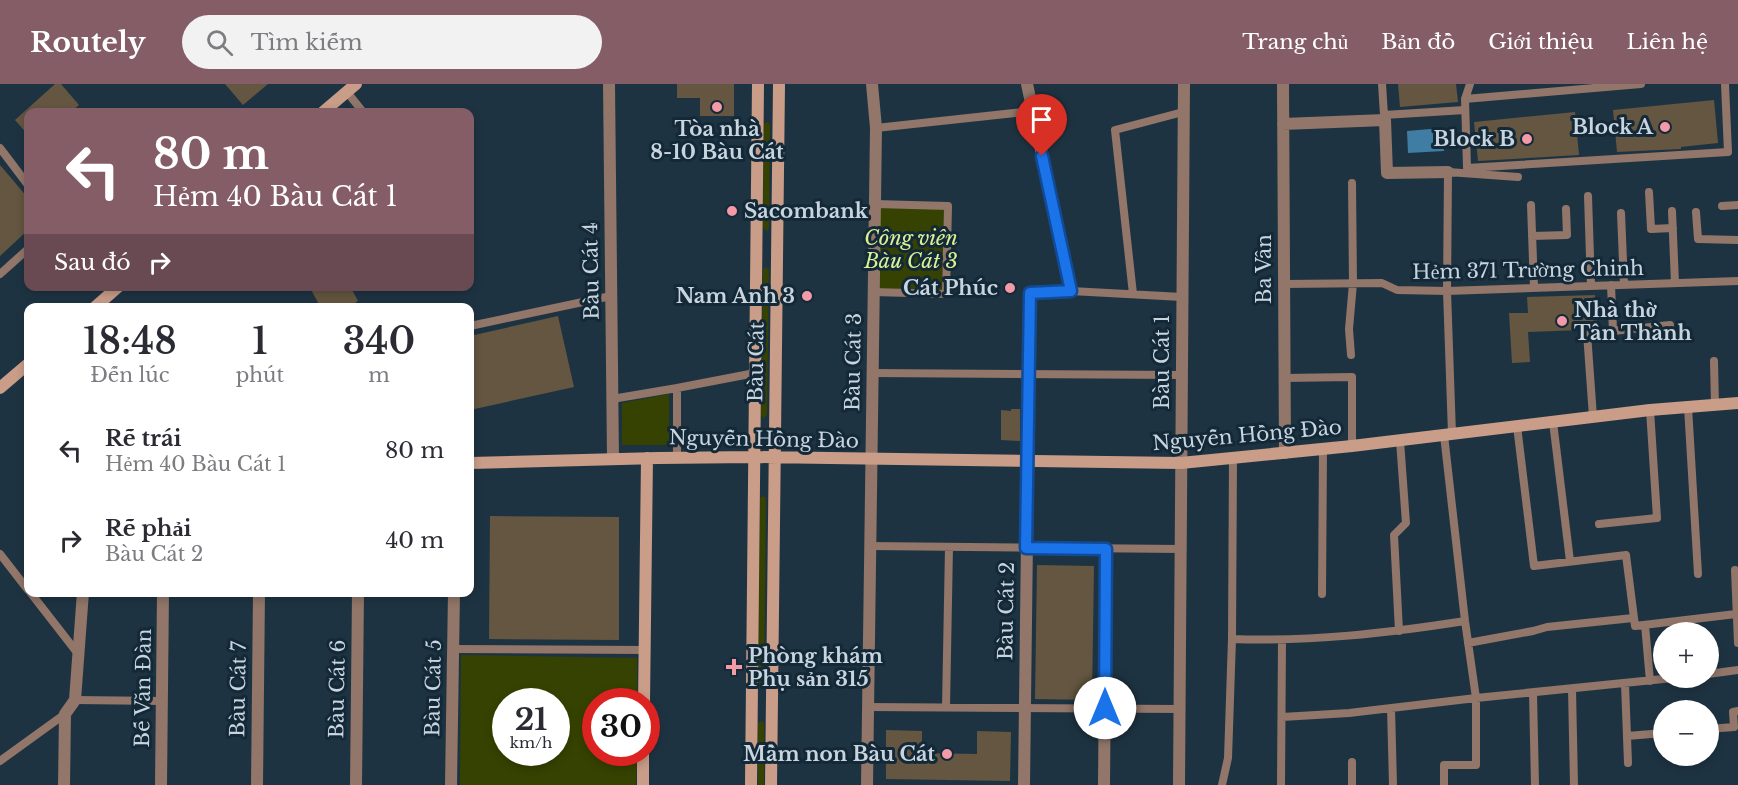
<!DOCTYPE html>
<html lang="vi">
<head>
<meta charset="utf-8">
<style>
	body { margin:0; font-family:"Libre Baskerville",serif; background:#f2f2f3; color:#2b2b33; height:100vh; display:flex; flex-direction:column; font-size:22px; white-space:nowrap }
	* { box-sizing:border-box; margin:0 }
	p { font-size:20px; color:#7c7c81 }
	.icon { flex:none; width:33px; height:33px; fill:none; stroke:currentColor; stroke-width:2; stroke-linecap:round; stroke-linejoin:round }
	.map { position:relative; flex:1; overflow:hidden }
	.panel { position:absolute; left:24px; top:219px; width:450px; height:294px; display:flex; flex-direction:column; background:#fff; border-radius:12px; box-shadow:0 3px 9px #0003 }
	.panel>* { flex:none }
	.banner { position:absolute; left:24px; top:24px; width:450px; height:183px; border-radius:12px; box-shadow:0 3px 9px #0003; background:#855d67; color:#fff; overflow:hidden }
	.controls { position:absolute; left:1653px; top:538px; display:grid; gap:12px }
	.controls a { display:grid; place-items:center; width:66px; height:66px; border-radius:50%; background:#fff; box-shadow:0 3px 9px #0003; font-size:30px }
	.speed { position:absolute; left:492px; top:604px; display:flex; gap:12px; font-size:30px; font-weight:700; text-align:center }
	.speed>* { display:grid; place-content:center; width:78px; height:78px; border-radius:50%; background:#fff; box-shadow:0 3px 9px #0003; line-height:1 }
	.speed small { font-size:15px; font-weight:400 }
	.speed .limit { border:9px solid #d22; background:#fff; color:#111 }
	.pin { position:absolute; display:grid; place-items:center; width:51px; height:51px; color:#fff; margin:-62px -26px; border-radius:50% 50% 50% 0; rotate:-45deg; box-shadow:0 0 6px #0007 }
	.pin .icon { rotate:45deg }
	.me { position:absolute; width:66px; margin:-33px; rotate:0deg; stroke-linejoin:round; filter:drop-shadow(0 0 4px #0008) }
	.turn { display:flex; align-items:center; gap:21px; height:126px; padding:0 30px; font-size:27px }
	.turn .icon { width:78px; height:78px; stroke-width:2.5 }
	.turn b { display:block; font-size:42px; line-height:51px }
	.then { display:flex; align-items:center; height:57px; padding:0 30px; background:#0003; gap:12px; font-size:22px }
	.eta { display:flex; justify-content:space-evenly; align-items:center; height:102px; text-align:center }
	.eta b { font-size:36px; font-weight:600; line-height:42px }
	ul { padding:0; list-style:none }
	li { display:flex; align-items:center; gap:18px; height:90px; padding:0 30px }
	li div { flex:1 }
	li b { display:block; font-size:22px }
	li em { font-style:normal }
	header { display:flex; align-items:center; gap:36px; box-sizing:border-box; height:84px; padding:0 30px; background:#855d67; color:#fff }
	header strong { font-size:28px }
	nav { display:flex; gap:33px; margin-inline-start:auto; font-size:21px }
	.search { width:420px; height:54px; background:#f2f2f3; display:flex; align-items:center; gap:15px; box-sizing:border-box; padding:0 21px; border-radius:33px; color:#7c7c81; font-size:22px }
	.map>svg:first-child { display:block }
	.green { fill:#364201; fill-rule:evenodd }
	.water { fill:#3f7da4 }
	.building { fill:#645640 }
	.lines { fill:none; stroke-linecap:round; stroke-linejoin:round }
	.lane { stroke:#917669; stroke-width:8 }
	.street { stroke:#917669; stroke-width:12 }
	.secondary { stroke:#c99d88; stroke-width:12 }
	.route-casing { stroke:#114b97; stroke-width:15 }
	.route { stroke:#1a73e8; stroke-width:10 }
	.poi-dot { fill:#f49aa6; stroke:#142938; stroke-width:2 }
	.labels { text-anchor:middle; stroke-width:6; stroke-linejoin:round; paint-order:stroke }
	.poi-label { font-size:20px; font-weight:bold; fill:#c8d4de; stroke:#142938; text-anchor:end }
	.park-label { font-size:20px; font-style:italic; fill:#daf196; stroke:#142938 }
	.street-label { font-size:20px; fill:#c8d4de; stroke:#142938 }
</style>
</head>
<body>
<header>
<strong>Routely</strong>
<div class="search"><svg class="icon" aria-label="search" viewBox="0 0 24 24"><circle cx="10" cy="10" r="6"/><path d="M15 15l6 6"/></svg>Tìm kiếm</div>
<nav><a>Trang chủ</a><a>Bản đồ</a><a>Giới thiệu</a><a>Liên hệ</a></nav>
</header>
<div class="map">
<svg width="1738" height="701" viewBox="0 0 1738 701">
	<rect width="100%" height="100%" fill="#1e3342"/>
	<path class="green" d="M767,38l3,2 -1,104 -2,3 -4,-3 1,-104z
		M880,124l64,1 -2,82 -64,-2z
		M765,183l4,3 -2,145 -3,3 -3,-2 2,-146z
		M669,310v51h-47v-42z
		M763,412l3,2 -2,189 -2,2 -4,-2 2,-189z
		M461,571l176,3v44h-41v51h41l-1,32h-176zM506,618h50v51h-50z
		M762,637l2,2v62h-6v-62z"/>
	<path class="water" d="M1442,44l2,23 -36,2 -1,-22z"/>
	<path class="building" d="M55,0h6l18,21 -8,7h-43v23l-13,-15z
		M225,0h43l-25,21z
		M677,0h57v32h-34v-18h-23z
		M1398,0h58l2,18 -58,5z
		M1714,16l4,43 -37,4v2l-64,3 -4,-42z
		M1575,28l4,43 -101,6 -4,-39z
		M0,81l28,33v32l-28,26z
		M309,202h41l8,15 -11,7h-26z
		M1595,211l2,31 -11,1 -4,3 -54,2 2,30 -18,1 -3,-50h19l-1,-16z
		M558,232l16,71 -104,23v-74z
		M1011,325h9v32l-19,-1v-30l10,1z
		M490,432l129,1v123l-130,-1z
		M1037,481l57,1 -2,134 -57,-1z
		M886,646l36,1v22l55,1v-23l34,1 -1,49 -124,-2z"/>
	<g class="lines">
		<path class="lane" d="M1382,0l2,31 81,-5
			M1470,0l-5,15 2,69 261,-16 -3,-68
			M347,8l16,20
			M1465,15l176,-15
			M876,44l157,-17
			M0,64l28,37
			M1649,108l2,37 22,-1
			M1588,112l3,90
			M1531,121l3,83
			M1722,122l16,-1
			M1672,127l3,72
			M1696,128l2,27 40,1
			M1621,129l3,72
			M1532,152l35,-1 -1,-26
			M0,190l28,-25
			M1284,200l98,-1 15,7 50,1 291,-10
			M1071,207l111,6
			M873,208l73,2 2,-88 -73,-2
			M1133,210l-18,-164 68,-18
			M470,242l141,-30
			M1613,247l57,-6
			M1351,271l-2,-26 4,-46 -1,-100
			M1714,277l1,44
			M872,289l310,2
			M1284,294l68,-1v69
			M677,304l78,-15
			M612,315l65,-11v70
			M1688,323l10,167
			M1593,333l-6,-84 26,-2 -2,-46
			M1553,338l17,139
			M1517,342l17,140 92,-11 9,71 101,-12
			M1452,350l-5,-143 1,-119 70,5
			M1599,440l58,-6 -7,-108
			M869,462l312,3
			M0,470l28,36
			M1735,486l3,73
			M30,508l49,63
			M1322,510l1,-145
			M1645,541l5,56
			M1399,547l-5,-96 12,-12 -6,-82
			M1232,555c78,3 156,-6 233,-18
			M1468,559l65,-12 14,-4 86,-9
			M453,565l192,1
			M1708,590l30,-4
			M1625,600l3,79
			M1572,605l2,96
			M1533,609l2,92
			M75,616l87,1
			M868,623l312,2
			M946,623l3,-160
			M1391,624l2,77
			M1282,633l67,-4 127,-15 197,-20
			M1708,645l26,-2 -1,-15 5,-1
			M1627,652l37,-3
			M0,677l65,-47
			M1222,701l6,-27 4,-119 1,-181
			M1281,701l1,-144
			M1352,701v-23
			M1444,701v-20h32v-67l-11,-77 -21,-186"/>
		<path class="street" d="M609,0l4,375
			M1283,0l2,369
			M1283,40l102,-4 2,53 61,-1
			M64,701l1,-71 10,-14 8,-108
			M161,701l2,-193
			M257,701l2,-193
			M356,701l2,-193
			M451,701l3,-193
			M867,701l9,-657 -4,-44
			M1024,701l6,-492 41,-2 -44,-207
			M1104,701l2,-236
			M1179,701l5,-701"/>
		<path class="secondary" d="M323,28l33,-28
			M94,224l25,-22
			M0,304l28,-24
			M470,379l188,-5 96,-1 427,6 171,-17 298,-36 88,-7
			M644,618l3,-244
			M643,701v-32
			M751,701l7,-701
			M771,701l8,-701"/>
	</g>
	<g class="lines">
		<defs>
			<path id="route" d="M1042,72l29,135 -41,2 -4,255 80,1 -1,159"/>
		</defs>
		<use href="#route" class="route-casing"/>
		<use href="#route" class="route"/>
	</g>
	<g class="poi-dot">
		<circle cx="717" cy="23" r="6"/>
		<circle cx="1665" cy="43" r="6"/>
		<circle cx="1527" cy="55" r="6"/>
		<circle cx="732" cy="127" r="6"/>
		<circle cx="1010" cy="204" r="6"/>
		<circle cx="807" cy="212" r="6"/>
		<circle cx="1562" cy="237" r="6"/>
		<path d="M731 574h6v6h6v6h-6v6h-6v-6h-6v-6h6z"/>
		<circle cx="947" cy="670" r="6"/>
	</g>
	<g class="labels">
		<g class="poi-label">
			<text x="1653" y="50">Block A</text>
			<text x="717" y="52" text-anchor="middle">Tòa nhà<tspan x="717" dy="23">8-10 Bàu Cát</tspan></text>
			<text x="1515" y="62">Block B</text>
			<text x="744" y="134" text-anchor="start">Sacombank</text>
			<text x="998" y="211">Cát Phúc</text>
			<text x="795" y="219">Nam Anh 3</text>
			<text x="1574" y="233" text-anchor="start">Nhà thờ<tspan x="1574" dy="23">Tân Thành</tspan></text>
			<text x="748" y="579" text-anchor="start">Phòng khám<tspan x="748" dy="23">Phụ sản 315</tspan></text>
			<text x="935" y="677">Mầm non Bàu Cát</text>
		</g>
		<g class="park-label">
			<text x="911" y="161">Công viên<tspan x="911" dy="23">Bàu Cát 3</tspan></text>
		</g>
		<g class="street-label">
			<text transform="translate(1264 185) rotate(-90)" y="7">Ba Vân</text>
			<text transform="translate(1528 186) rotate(-1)" y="7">Hẻm 371 Trường Chinh</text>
			<text transform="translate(591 187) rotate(-91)" y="7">Bàu Cát 4</text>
			<text transform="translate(756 278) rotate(-89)" y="7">Bàu Cát</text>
			<text transform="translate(853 278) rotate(-89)" y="7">Bàu Cát 3</text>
			<text transform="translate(1162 278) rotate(-90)" y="7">Bàu Cát 1</text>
			<text transform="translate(1247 351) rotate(-5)" y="7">Nguyễn Hồng Đào</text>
			<text transform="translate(764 355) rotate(1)" y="7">Nguyễn Hồng Đào</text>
			<text transform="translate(1006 527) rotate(-89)" y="7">Bàu Cát 2</text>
			<text transform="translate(143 604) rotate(-89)" y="7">Bế Văn Đàn</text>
			<text transform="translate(433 604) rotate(-89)" y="7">Bàu Cát 5</text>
			<text transform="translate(238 605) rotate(-89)" y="7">Bàu Cát 7</text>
			<text transform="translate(337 605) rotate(-89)" y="7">Bàu Cát 6</text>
		</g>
	</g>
</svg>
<div class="controls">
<a>+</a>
<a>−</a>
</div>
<div class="speed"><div>21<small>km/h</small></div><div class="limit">30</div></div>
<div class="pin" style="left:1042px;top:72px;background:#d93025"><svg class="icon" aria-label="arrive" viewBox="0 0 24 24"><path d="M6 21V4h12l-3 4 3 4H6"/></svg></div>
<svg class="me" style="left:1105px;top:624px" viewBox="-20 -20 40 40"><circle r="19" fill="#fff"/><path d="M0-13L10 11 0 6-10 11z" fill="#1a73e8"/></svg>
<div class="banner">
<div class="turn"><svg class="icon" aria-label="left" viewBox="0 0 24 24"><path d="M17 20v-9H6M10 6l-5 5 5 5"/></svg><div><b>80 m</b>Hẻm 40 Bàu Cát 1</div></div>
<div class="then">Sau đó<svg class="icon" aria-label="right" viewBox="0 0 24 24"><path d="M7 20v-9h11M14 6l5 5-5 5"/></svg></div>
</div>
<section class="panel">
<div class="eta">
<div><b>18:48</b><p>Đến lúc</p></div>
<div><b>1</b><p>phút</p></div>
<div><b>340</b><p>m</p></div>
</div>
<ul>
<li><svg class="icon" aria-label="left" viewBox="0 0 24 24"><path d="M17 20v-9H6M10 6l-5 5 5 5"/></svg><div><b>Rẽ trái</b><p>Hẻm 40 Bàu Cát 1</p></div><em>80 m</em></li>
<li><svg class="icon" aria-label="right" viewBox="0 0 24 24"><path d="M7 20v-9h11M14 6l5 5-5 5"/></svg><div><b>Rẽ phải</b><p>Bàu Cát 2</p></div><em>40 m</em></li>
</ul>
</section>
</div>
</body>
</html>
